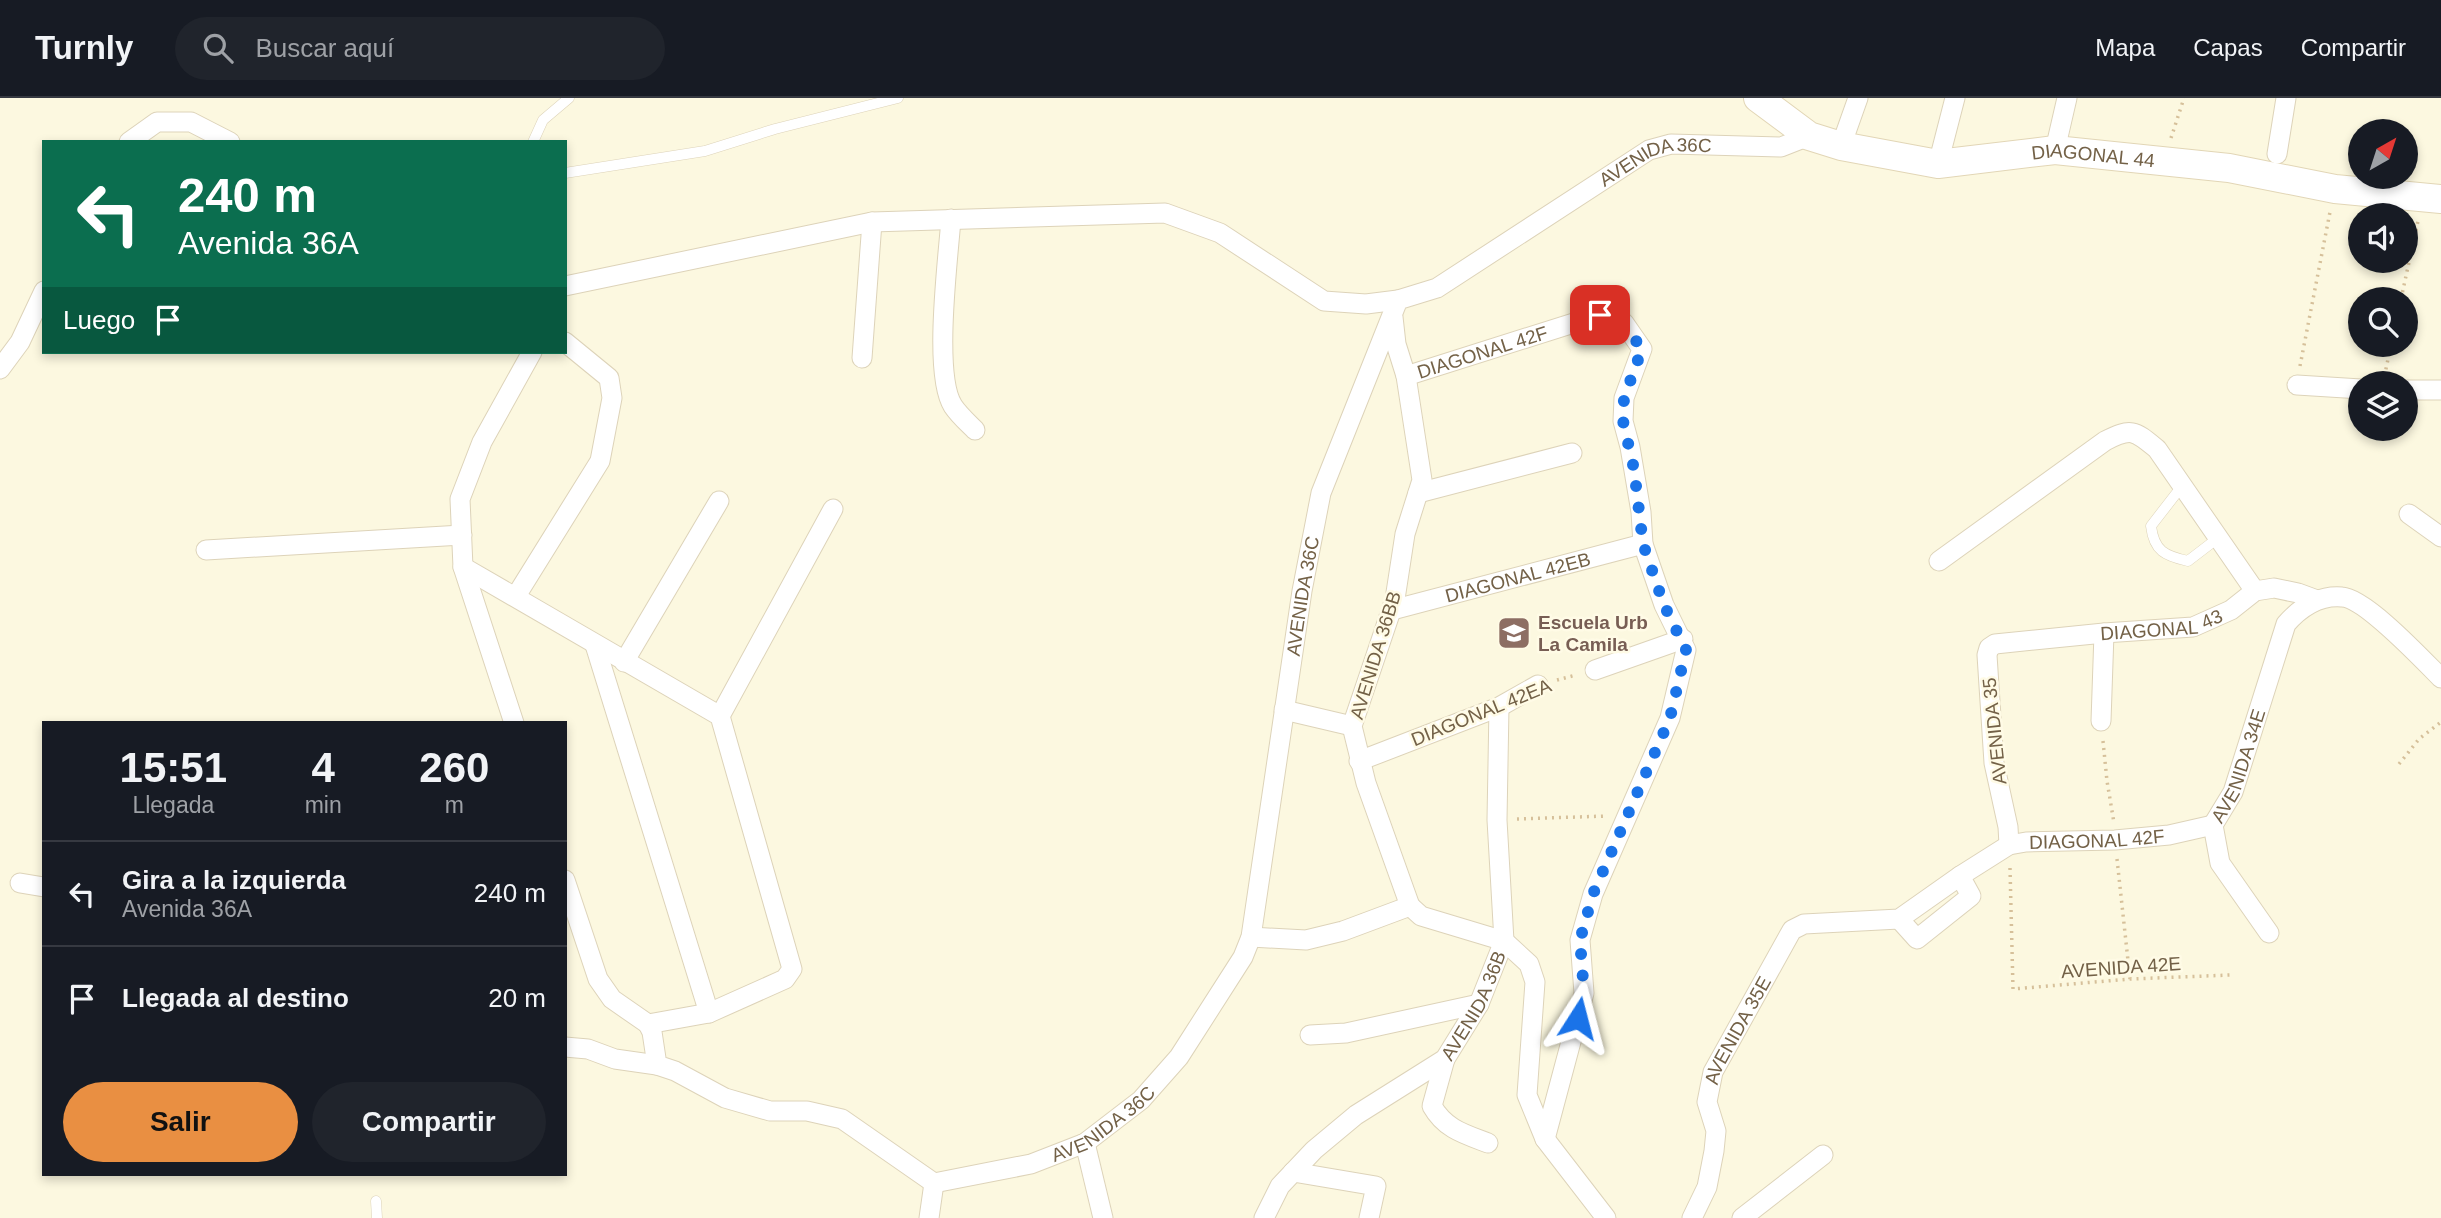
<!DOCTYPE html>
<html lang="es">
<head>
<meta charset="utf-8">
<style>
	body { margin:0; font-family:Arial,sans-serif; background:#20242c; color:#f1f3f6; height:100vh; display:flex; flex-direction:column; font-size:26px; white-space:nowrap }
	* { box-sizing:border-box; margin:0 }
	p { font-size:23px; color:#9ea1a6 }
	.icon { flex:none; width:38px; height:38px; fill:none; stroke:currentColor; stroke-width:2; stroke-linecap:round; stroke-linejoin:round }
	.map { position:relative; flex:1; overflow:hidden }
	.sheet { position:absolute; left:42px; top:623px; width:525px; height:455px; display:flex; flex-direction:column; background:#171b24; border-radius:0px; box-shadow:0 4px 10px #0003 }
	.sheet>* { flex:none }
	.hud { position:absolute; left:42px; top:42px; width:525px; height:214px; border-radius:0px; box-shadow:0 4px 10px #0003; background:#0b6e4f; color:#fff; overflow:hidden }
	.needle { width:46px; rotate:39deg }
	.fabs { position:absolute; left:2348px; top:21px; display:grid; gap:14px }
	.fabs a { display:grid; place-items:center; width:70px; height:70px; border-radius:50%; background:#171b24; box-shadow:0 4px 10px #0003; font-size:35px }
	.pin { position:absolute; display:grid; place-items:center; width:60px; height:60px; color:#fff; margin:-30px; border-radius:14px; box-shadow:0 4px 10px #0006 }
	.me { position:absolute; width:77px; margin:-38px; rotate:9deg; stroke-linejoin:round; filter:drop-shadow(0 0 5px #0008) }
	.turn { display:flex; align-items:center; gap:24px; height:147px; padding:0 21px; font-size:32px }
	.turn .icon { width:91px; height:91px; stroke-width:2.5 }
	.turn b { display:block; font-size:49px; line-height:60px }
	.then { display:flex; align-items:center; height:66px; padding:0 21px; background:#0003; gap:14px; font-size:26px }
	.eta { display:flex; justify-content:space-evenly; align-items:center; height:119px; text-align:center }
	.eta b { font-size:42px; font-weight:700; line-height:49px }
	.button { display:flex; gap:14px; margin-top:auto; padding:14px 21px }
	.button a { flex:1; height:80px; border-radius:42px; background:#e98f42; color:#111; font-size:28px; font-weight:700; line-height:80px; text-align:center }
	.button a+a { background:#20242c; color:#f1f3f6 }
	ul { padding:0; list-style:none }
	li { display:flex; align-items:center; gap:21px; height:105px; padding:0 21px; border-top:2px solid #363941 }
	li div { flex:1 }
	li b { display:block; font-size:26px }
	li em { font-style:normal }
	header { display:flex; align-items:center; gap:42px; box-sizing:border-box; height:98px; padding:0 35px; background:#171b24; border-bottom:2px solid #363941 }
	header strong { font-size:33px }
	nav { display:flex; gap:38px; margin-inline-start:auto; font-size:24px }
	.search { width:490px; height:63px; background:#20242c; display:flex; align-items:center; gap:18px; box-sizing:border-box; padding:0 24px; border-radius:38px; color:#9ea1a6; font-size:26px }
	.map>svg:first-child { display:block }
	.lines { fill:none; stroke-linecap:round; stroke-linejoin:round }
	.lane-casing { stroke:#ddd3b9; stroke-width:11 }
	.street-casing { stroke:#ddd3b9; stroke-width:21 }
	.secondary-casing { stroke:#e2d6b6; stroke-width:30 }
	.path { stroke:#d6c09a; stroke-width:3.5; stroke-dasharray:2 5; stroke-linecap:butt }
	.lane { stroke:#fff; stroke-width:10 }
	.street { stroke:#fff; stroke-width:19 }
	.secondary { stroke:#fff; stroke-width:28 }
	.route { stroke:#1a73e8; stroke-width:12; stroke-dasharray:0 21.6 }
	.labels { text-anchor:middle; stroke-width:5; stroke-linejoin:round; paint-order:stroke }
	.street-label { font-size:19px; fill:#736147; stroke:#fffbe6 }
	.education-label { font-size:19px; font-weight:bold; fill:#785e54; stroke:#fffbe6; text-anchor:start }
</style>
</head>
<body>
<header>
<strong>Turnly</strong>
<div class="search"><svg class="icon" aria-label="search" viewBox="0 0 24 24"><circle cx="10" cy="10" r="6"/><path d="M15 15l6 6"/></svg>Buscar aquí</div>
<nav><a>Mapa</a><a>Capas</a><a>Compartir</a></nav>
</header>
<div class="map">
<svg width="2441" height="1120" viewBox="0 0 2441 1120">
	<rect width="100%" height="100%" fill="#fcf8e0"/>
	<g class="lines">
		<defs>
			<path id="lane" d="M533,44l10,-22 26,-22
				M565,75l140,-22 70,-22 123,-31
				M2182,388l-31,40c3,25 14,30 37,35l30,-23
				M376,1103l1,17"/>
			<g id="street">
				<path d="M129,44l28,-20h34l39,20"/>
				<path d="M1841,48l17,-48"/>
				<path d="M2055,52l12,-52"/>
				<path d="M2277,56l9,-56"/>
				<path d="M1938,66l17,-66"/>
				<path d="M951,121c-3,41 -18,156 2,187 6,9 15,17 22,24"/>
				<path d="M565,188l307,-64 293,-9 55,20 104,68 42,3 32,-4"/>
				<path d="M1393,219l3,27 10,32 16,104 -17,54 -10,65 -43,127 14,57 44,123"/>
				<path d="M862,260l10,-136"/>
				<path d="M0,271l20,-27 24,-51"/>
				<path id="s1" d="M1406,278l193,-61 25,8 18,26 -18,49 -1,23 7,26 11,65 2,32 21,61 22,45 -16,68 -77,176 -13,46 4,53 -39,146"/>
				<path d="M2297,287l64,4"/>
				<path d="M2406,292h35"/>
				<path d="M1418,395l154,-40"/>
				<path d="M2409,416l32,23"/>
				<path d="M206,452l256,-15"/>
				<path d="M1939,463l166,-120c27,-14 30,-10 52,8l98,142"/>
				<path d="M463,469l257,149 72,253 -7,10 -76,34 -61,11 -36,-25 -14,-20 -33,-99"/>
				<path d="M516,498l84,-135 12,-63 -3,-20 -44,-36"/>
				<path id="s2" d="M1392,512l251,-66"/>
				<path d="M595,547l114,368"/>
				<path d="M624,564l95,-161"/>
				<path d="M1595,572l88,-31"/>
				<path d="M1284,612l68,16"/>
				<path d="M720,618l113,-207"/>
				<path d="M2101,623l3,-88"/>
				<path d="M514,625l-51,-156 -3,-68 22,-57 50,-90"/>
				<path d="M1359,663l140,-54 39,-22"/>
				<path id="s3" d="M2009,747l-1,-18 -14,-64 -7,-108 2,-7 6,-4 109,-11 89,-6 38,-17 24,-19 19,-3 24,5 19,7"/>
				<path d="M20,785l24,4"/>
				<path d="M1899,821l18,20 54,-43 -11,-20"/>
				<path id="s4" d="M2269,835l-49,-70 -7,-38 20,-33 53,-168c14,-16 33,-29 56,-27 23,1 80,62 99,81"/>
				<path d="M1251,839l55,3 37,-9 67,-25 11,10 83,25 25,23 6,18 -8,113 18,44 61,79"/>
				<path d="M648,926l4,8 5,33 18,6 50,27 45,13h37l35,8 92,64"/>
				<path d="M1310,937l36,-2 133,-29"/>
				<path d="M565,949l23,2 27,10 42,6"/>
				<path d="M1445,961l-13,47c13,23 32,28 56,37"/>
				<path d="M1085,1045l18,75"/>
				<path d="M1293,1074l83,14 -7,32"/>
				<path id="s5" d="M934,1085l97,-19 54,-21 56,-43 38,-43 64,-100 8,-20 51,-346 19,-98 77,-193 39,-12 212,-138 22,-6 110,3 28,-11"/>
				<path d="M929,1120l5,-35"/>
				<path id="s6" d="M1264,1120l16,-32 34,-36 42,-35 89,-56 34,-55 25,-63 -7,-121 2,-113"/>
				<path id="s7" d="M1692,1120l15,-31 7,-36 2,-20 -9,-29 6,-30 79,-142 12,-6 95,-5 61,-43 49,-31 17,-3 89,-2 54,-5 44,-10"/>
				<path d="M1742,1120l81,-63"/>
			</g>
			<g id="secondary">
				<path id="s8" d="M1758,0l51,38 32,10 97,18 117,-14 174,18 106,21 106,10"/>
			</g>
		</defs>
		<use href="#lane" class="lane-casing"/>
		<use href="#street" class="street-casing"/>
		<use href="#secondary" class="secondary-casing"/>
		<path class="path" d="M2171,40l13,-40
			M2401,201l17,-78
			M2300,268l30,-154
			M2383,285l8,-38
			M1557,582l19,-5
			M2103,643l4,40 7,42
			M2399,666l20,-25 22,-17
			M1517,721l90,-3
			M2117,761l13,120
			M2010,770l3,121 117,-10 100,-4"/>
		<use href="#lane" class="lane"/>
		<use href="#street" class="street"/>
		<use href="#secondary" class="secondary"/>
	</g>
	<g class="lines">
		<path class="route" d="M1578,920l6,-25 -4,-53 13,-46 77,-176 16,-68 -22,-45 -21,-61 -9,-75 -11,-48 1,-23 18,-49 -19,-26 -23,-8"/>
	</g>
	<defs>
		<symbol id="school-square" viewBox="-11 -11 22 22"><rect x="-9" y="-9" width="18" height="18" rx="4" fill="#8d6e63" stroke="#fffbe6"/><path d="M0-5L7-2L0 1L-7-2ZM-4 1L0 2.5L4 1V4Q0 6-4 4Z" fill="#fff"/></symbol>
	</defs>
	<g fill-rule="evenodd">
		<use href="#school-square" x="1495" y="516" width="38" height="38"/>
	</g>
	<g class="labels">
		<g class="street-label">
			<text dy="7" stroke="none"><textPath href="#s8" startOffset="352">DIAGONAL 44</textPath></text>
			<text dy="7" stroke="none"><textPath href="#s5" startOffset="1379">AVENIDA 36C</textPath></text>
			<text dy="7" stroke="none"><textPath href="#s1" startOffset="80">DIAGONAL 42F</textPath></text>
			<text dy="7" stroke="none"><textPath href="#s2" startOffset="130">DIAGONAL 42EB</textPath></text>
			<text dy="7" stroke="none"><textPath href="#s5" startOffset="770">AVENIDA 36C</textPath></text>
			<text dy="7" stroke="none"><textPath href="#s3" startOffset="374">DIAGONAL 43</textPath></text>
			<text transform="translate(1375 557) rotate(-73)" y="7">AVENIDA 36BB</text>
			<text transform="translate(1481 614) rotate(-22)" y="7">DIAGONAL 42EA</text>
			<text transform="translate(1994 633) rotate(-96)" y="7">AVENIDA 35</text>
			<text dy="7" stroke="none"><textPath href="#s4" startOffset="189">AVENIDA 34E</textPath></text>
			<text dy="7" stroke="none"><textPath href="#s7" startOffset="644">DIAGONAL 42F</textPath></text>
			<text transform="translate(2121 869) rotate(-4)" y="7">AVENIDA 42E</text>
			<text dy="7" stroke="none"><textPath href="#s6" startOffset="306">AVENIDA 36B</textPath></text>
			<text dy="7" stroke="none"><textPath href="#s7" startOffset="200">AVENIDA 35E</textPath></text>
			<text dy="7" stroke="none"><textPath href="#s5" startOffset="182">AVENIDA 36C</textPath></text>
		</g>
		<g class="education-label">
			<text x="1538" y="531">Escuela Urb<tspan x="1538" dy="22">La Camila</tspan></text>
		</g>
	</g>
</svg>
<div class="fabs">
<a><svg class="needle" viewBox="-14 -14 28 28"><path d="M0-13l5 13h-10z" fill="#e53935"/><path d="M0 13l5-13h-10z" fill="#9ea1a6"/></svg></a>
<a><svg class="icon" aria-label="sound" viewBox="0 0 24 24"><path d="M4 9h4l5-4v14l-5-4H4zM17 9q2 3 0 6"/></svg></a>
<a><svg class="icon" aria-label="search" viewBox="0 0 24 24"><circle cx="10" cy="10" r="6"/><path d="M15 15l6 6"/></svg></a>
<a><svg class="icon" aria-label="layers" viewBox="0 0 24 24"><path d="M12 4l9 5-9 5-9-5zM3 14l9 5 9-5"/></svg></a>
</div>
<div class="pin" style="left:1600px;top:217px;background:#d93025"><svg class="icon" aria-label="arrive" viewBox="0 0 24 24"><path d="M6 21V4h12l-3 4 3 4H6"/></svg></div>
<svg class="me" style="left:1578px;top:920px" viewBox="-20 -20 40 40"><path d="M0-17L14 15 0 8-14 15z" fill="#1a73e8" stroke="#fff" stroke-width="4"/></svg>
<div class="hud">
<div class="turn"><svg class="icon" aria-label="left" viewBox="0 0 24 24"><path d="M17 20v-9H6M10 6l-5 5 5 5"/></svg><div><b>240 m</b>Avenida 36A</div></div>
<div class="then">Luego<svg class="icon" aria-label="arrive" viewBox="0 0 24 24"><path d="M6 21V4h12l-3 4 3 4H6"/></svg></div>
</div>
<section class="sheet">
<div class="eta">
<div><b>15:51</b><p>Llegada</p></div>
<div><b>4</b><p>min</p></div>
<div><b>260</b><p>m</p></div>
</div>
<ul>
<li><svg class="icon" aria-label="left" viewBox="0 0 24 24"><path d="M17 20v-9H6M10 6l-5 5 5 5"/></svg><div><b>Gira a la izquierda</b><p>Avenida 36A</p></div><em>240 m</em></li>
<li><svg class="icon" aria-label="arrive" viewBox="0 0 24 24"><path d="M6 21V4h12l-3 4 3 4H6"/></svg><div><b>Llegada al destino</b></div><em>20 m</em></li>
</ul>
<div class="button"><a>Salir</a><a>Compartir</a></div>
</section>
</div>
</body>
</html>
